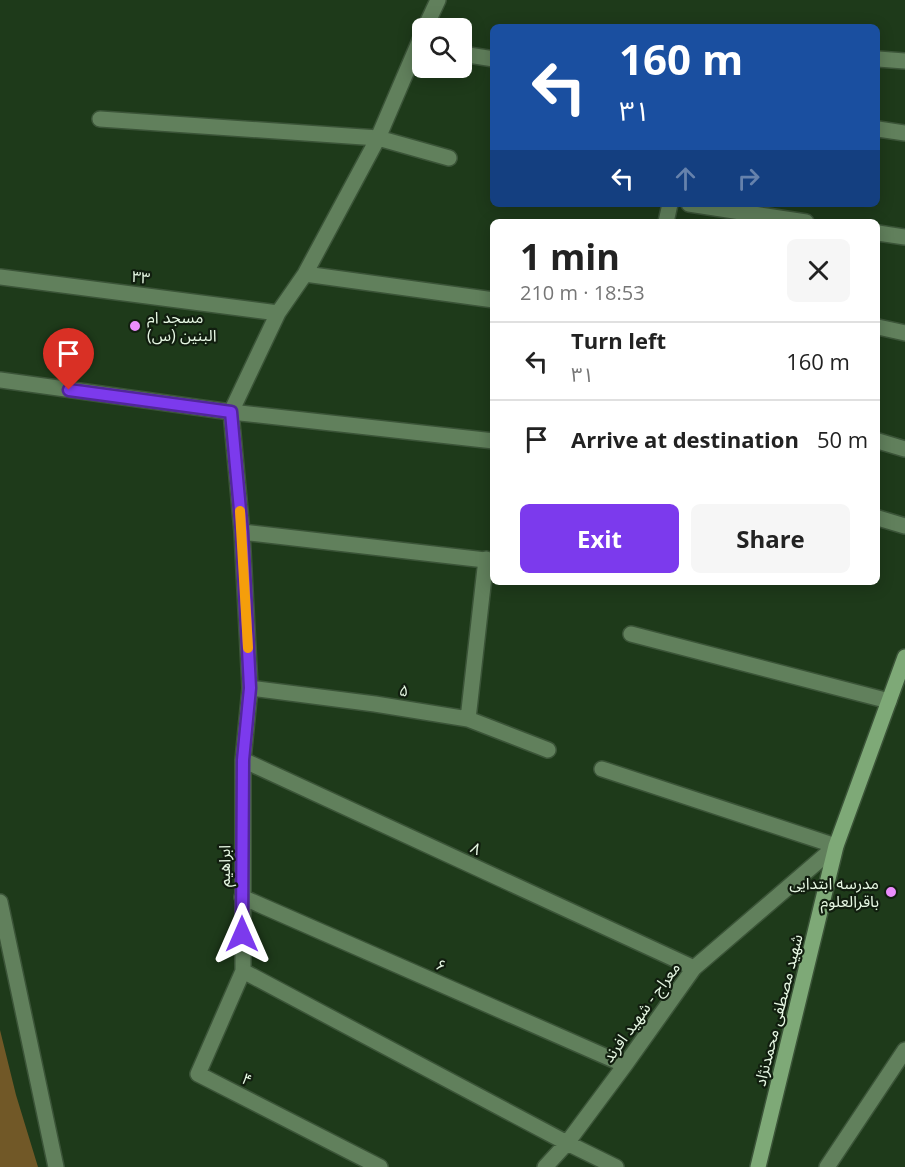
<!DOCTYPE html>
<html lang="en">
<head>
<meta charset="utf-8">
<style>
	body { margin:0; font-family:"Open Sans","Noto Sans Arabic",sans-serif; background:#f6f6f6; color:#222; height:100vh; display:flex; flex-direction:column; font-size:22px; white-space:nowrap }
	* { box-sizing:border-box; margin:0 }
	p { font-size:20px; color:#767676 }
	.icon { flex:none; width:33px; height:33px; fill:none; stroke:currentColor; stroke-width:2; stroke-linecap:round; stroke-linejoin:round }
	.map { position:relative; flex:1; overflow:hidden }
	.panel { position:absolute; left:490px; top:219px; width:390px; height:366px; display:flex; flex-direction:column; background:#fff; border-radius:9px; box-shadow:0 3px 15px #0003 }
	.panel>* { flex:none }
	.guide { position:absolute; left:490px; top:24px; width:390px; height:183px; border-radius:9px; box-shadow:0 3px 15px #0003; background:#1a4fa0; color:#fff; overflow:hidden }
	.buttons { position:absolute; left:412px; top:18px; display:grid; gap:12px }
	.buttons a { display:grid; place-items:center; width:60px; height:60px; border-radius:9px; background:#fff; box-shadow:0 3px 15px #0003; font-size:30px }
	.pin { position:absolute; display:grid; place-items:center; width:51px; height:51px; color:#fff; margin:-62px -26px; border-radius:50% 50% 50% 0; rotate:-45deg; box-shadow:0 0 6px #0007 }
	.pin .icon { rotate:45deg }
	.me { position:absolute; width:66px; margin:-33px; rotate:0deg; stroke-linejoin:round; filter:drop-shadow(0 0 4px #0008) }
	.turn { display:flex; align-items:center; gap:21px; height:126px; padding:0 30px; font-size:27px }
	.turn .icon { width:78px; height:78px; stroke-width:2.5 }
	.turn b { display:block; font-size:42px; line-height:51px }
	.lanes { display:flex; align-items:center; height:57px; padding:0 30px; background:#0003; justify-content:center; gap:30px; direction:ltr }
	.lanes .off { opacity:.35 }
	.round { display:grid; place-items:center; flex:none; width:63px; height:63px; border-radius:9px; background:#f6f6f6 }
	.overview { display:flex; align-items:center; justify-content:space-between; height:102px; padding:0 30px }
	h1 { font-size:36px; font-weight:700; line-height:45px }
	.action { display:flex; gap:12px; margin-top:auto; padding:12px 30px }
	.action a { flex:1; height:69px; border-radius:9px; background:#7c3aed; color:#fff; font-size:24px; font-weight:700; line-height:69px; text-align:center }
	.action a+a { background:#f6f6f6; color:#222 }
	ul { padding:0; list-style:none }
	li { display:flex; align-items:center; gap:18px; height:78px; padding:0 30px; border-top:2px solid #e0e0e0 }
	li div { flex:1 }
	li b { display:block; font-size:22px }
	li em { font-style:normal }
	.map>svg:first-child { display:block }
	.green { fill:#715827 }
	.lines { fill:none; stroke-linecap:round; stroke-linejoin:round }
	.minor-casing { stroke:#3b5438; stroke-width:18 }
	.major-casing { stroke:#3b5438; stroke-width:18 }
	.minor { stroke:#61805c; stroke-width:15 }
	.major { stroke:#7ea977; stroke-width:15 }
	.route-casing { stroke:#51269a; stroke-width:15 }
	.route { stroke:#7c3aed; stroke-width:10 }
	.slow { stroke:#f59e0b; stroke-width:10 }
	.poi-dot { fill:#eb8dfc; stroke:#111e0f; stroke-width:2 }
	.labels { text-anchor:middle; stroke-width:4.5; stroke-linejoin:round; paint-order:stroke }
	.street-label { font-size:16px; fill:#e6f7e3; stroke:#111e0f }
	.poi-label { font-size:16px; fill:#e6f7e3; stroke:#111e0f; text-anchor:start }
</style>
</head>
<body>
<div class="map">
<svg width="905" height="1167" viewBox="0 0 905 1167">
	<rect width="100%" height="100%" fill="#1e3a1a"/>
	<path class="green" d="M0,1030l16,65 22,72h-38z"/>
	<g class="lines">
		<defs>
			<path id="minor" d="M425,28l13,-28
				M462,54l32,5
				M878,59l27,2
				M100,119l278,19 71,20
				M878,129l27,4
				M689,204l117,18
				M666,222l4,-18
				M878,233l27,4
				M305,274l189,26
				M0,277l278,36
				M878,327l27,6
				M0,380l231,32 263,29
				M231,412l11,120 8,156 -7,72v211l-45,103 182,93
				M231,412l47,-99 27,-39 73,-136 45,-105
				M878,441l27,8
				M878,518l27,8
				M242,532l252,29
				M631,634l258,67
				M250,688l125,16 93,15 80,31
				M468,719l18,-160
				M243,760l451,208
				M602,769l234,77
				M242,897l383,168
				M0,902l56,265
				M243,971l324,172 49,24
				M545,1167l22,-24 58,-78 69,-97 142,-122
				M827,1167l78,-117"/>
			<path id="major" d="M758,1167l78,-321 69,-189"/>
		</defs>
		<use href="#minor" class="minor-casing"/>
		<use href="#major" class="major-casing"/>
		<use href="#minor" class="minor"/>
		<use href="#major" class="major"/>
	</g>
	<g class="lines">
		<defs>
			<path id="route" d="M69,390l162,22 11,120 8,156 -7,72 -1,174"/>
		</defs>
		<use href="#route" class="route-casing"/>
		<use href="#route" class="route"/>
		<path class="slow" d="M240,511l8,137"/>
	</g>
	<g class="poi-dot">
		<circle cx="135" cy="326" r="6"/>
		<circle cx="891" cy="892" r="6"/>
	</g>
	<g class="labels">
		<g class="street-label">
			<text transform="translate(141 277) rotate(7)" y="6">۳۳</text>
			<text transform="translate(404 690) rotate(9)" y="6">۵</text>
			<text transform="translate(476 848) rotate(25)" y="6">۸</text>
			<text transform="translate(224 866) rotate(-90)" y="6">ابراهیم</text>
			<text transform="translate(441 965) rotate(24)" y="6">۶</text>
			<text transform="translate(778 1010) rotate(-76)" y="6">شهید مصطفی محمدنژاد</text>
			<text transform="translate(641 1012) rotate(-54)" y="6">معراج - شهید افرند</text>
			<text transform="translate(247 1079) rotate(27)" y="6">۴</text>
		</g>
		<g class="poi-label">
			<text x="147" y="323">مسجد ام<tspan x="147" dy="18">البنین (س)</tspan></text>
			<text x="879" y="889" text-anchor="end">مدرسه ابتدایی<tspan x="879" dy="18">باقرالعلوم</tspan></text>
		</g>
	</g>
</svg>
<div class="buttons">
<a><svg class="icon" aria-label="search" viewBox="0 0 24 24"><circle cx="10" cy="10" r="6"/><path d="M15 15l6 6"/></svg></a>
</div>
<div class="pin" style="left:69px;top:390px;background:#d93025"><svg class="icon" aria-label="arrive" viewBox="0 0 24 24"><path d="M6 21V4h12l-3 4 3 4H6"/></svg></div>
<svg class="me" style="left:242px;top:934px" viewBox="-20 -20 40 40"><path d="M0-17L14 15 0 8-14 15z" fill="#7c3aed" stroke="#fff" stroke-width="4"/></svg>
<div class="guide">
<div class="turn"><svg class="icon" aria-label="left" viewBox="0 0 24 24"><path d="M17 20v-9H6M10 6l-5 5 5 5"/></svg><div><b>160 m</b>۳۱</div></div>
<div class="lanes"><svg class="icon" aria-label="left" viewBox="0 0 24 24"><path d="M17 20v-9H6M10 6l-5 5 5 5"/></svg><svg class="icon off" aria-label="ahead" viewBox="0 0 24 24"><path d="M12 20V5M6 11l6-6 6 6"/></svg><svg class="icon off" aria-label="right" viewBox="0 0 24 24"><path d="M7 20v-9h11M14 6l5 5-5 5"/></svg></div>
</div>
<section class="panel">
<div class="overview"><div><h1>1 min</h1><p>210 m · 18:53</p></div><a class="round"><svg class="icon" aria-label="close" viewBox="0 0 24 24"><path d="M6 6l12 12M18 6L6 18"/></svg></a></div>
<ul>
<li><svg class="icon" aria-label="left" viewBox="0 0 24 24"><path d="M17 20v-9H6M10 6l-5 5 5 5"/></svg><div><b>Turn left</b><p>۳۱</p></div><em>160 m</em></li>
<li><svg class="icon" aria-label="arrive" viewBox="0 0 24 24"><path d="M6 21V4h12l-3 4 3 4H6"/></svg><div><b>Arrive at destination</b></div><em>50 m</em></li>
</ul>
<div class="action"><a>Exit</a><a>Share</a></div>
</section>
</div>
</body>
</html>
